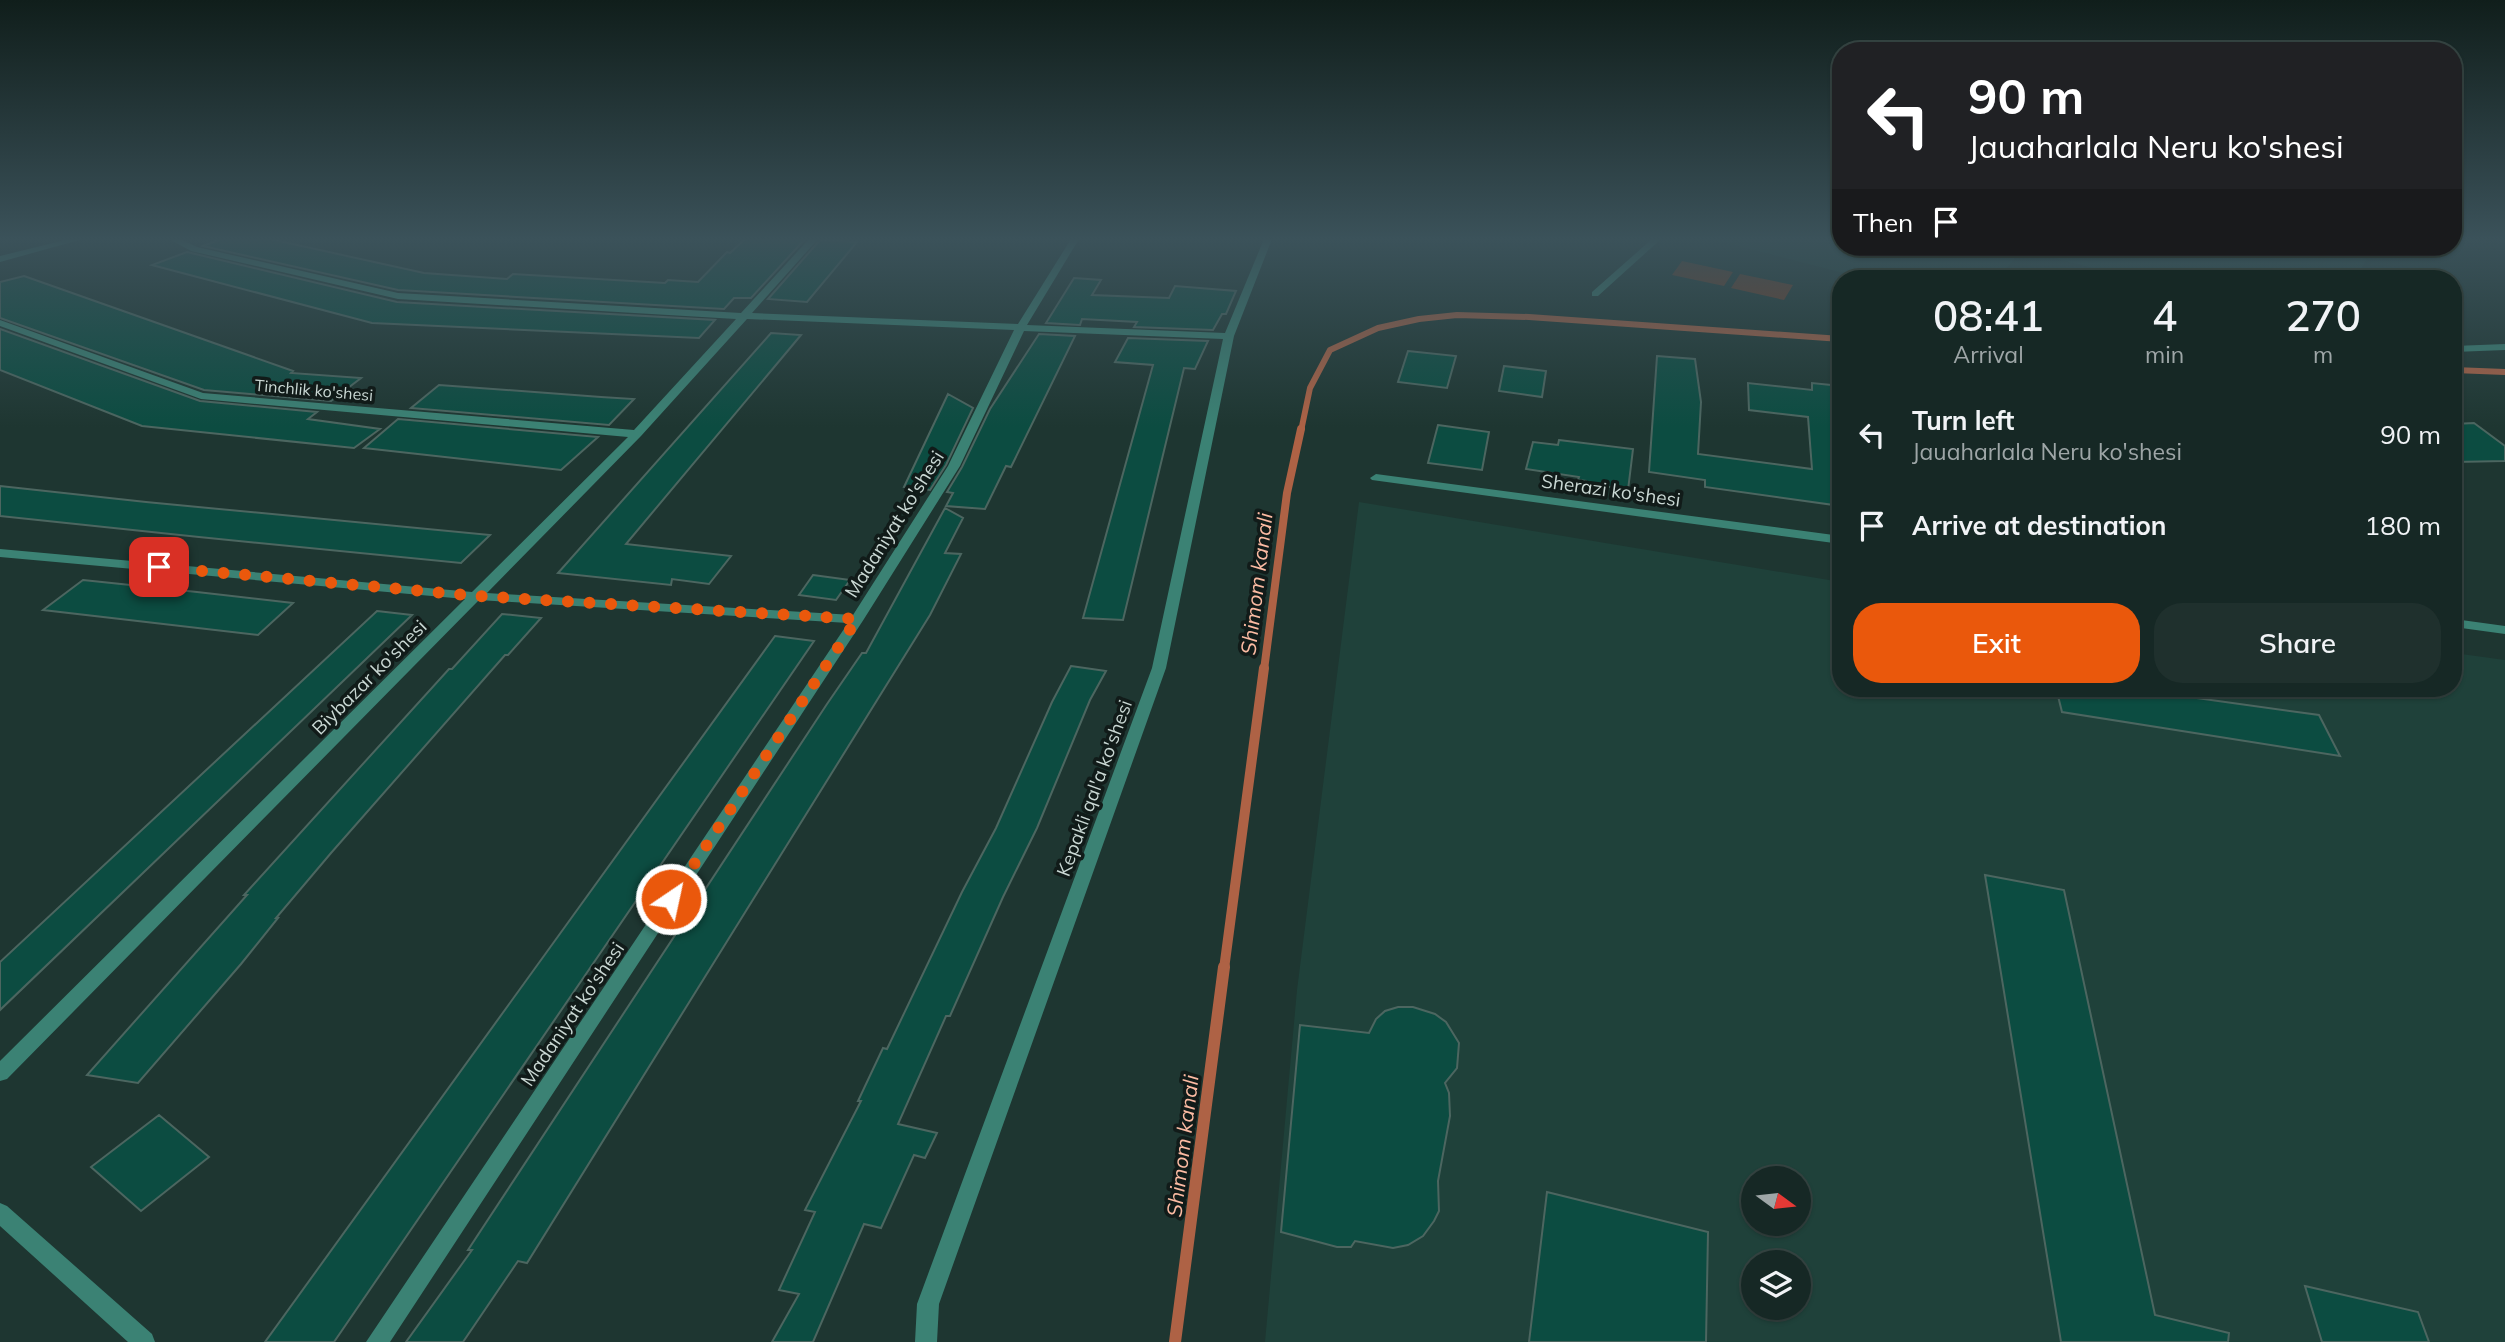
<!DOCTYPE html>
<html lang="en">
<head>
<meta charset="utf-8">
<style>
	body { margin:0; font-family:Mulish,sans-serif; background:#1f302d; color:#f1f3f6; height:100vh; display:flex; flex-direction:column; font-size:26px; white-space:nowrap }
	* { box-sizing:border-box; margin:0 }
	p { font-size:23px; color:#9ea6a7 }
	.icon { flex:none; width:38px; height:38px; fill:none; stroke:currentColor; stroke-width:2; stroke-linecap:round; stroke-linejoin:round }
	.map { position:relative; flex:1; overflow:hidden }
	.sheet { position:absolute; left:1832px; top:270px; width:630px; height:427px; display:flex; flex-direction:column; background:#162825; border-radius:28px; box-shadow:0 2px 5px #0004,0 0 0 2px #354442 }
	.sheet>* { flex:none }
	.hud { position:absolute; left:1832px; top:42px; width:630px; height:214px; border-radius:28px; box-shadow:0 2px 5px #0004,0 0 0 2px #354442; background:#202124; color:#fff; overflow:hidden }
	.needle { width:46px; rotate:105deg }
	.controls { position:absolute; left:1741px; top:1166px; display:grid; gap:14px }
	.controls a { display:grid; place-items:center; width:70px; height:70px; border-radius:50%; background:#162825; box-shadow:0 2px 5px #0004,0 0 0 2px #354442; font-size:35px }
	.pin { position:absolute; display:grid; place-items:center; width:60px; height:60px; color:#fff; margin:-30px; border-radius:14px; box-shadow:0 4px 10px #0006 }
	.me { position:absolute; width:77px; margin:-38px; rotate:34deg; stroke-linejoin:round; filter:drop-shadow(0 0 5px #0008) }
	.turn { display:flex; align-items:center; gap:24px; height:147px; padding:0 21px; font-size:32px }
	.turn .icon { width:91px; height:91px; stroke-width:2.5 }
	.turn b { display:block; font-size:49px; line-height:60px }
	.then { display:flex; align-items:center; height:66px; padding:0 21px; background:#0003; gap:14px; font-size:26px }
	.eta { display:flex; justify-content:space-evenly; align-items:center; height:119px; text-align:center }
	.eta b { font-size:42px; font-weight:600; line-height:49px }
	.primary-button { display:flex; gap:14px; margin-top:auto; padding:14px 21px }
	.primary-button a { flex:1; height:80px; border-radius:28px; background:#ea580c; color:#fff; font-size:28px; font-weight:600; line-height:80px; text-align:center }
	.primary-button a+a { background:#1f302d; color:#f1f3f6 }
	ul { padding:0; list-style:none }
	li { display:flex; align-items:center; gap:21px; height:91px; padding:0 21px }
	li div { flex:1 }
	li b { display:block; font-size:26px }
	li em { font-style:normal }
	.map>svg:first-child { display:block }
	.built { fill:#1f413a; fill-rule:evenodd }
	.green { fill:#7b3b21 }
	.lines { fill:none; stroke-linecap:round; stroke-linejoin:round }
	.stream-far3 { stroke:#ae6245; stroke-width:6 }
	.stream-far2 { stroke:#ae6245; stroke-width:8 }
	.stream-far1 { stroke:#ae6245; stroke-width:10 }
	.stream { stroke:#ae6245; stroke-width:12 }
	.building { fill:#0c4c41; stroke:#4c6660; stroke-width:2 }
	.service { fill:#3b8274; fill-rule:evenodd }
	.minor { fill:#3b8274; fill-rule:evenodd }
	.tertiary { fill:#3b8274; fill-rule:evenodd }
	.route { stroke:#ea580c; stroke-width:12; stroke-dasharray:0 21.6 }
	.labels { text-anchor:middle; stroke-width:7; stroke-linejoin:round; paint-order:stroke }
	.far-street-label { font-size:16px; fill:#cad8d4; stroke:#111b19 }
	.street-label { font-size:19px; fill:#cad8d4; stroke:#111b19 }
	.water-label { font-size:21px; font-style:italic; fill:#fcbba3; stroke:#111b19 }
</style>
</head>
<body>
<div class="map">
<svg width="2505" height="1342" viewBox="0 0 2505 1342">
	<rect width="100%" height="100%" fill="#1e3631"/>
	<path class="built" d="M1711,239h130v8h183l-25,31h-136z
		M2061,247h256l50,12 -12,19h-223l-82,-21z
		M1359,502l482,80v106h613v-35l51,7v682h-1240l32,-352zM1754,1178h45v45h-45zM1754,1262h45v45h-45z"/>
	<path class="green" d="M1682,261l51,11 -9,14 -52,-11z
		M1740,274l53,11 -9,15 -53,-12z"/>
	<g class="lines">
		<path class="stream-far3" d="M2454,370l51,2
			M1301,431l9,-43 20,-38 48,-22 41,-9 38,-4 72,2 312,22"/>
		<path class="stream-far2" d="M1264,670l23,-177 14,-64"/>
		<path class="stream-far1" d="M1224,969l40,-301"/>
		<path class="stream" d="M1175,1342l49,-375"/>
	</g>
	<path class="building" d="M221,239h49l154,34 83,6 6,-5 152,9 3,-3 30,2 29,-30 3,1 15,-14h60l-54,59h-17l-10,11 -326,-19 -195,-44z
		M820,240l37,2 -50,60 -39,-3z
		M187,252l210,50 318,18 -16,18 -327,-15 -220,-58z
		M24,276l269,95 -2,2 70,5 -30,23 -127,-11 -204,-72v-36z
		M1074,278l27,2 -9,15 77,3 6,-12 61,5 -10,23h-4l-9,16 -79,-3 3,-5 -55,-3 -2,6 -34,-2z
		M0,329l200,72 117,11 -9,7 72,10 -26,19 -212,-22 -142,-56z
		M771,333l30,2 -175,209 105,12 -22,28 -37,-5 -1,6 -113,-12z
		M1039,334l36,2 -64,131 -5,-1 -21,43 -39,-3 7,-13 -6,-1 15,-25 28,-58z
		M1128,338l80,3 -13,28 -11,-1 -61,252 -40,-2 70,-253 -38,-3z
		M1408,351l48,5 -9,32 -49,-6z
		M1657,356l38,3 6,43 -3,52 114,15 -4,-52 -59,-7 -1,-27 64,7v-7l29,3v120l-136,-19v-7l-56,-8z
		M1504,366l42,5 -4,26 -43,-6z
		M439,385l162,12 33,2 -25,26 -198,-17z
		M948,394l25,14 -27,57 -16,25 -26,-3z
		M398,419l200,18 -37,33 -197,-22z
		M2474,423l31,23v15l-51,1v-38z
		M1438,425l51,7 -7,38 -54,-7z
		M1559,440l74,9 -5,41 -42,-7v-2l-8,-1 1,-3 -53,-8 7,-27 25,3z
		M0,486l146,16 344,33 -29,28 -262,-26 -199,-21z
		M945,508l18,10 -18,35 16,1 -31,61 -403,648 -9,-2 -55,81h-57l66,-92h-4l359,-546 35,-51h4z
		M813,575l37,5 -14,20 -37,-5z
		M83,580l114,12 96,11 -35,32 -215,-25z
		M377,611l35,4 -412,395v-48z
		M502,614l39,4 -33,37h-3l-174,198 -55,65h2l-37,46 -103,119 -51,-8 160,-180h-3l205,-226h3z
		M775,636l39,5 -480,701h-69z
		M1071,666l35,5 -16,29 -53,128 -34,69 -53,119h-4l-48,108 39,9 -12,25 -11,-3 -33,73 -17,-4 -51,118h-41l27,-48 -20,-4 36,-78 -10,-2 56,-109h-3l25,-53 4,1 75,-157 34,-64 56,-126z
		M2056,688h69l194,27 21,41 -278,-44z
		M1985,875l79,15 91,425 74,18 -1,9h-167z
		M1398,1007h15l22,7 11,8 13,21 -2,25 -12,15 4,10 1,23 -12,65 1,30 -5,10 -11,15 -15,9 -15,3 -38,-7 -4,6h-14l-56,-15 19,-207 69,8 7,-14 9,-8z
		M159,1115l50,42 -68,54 -50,-44z
		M1547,1192l161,40 -2,110h-177z
		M2305,1286l113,26 11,30h-107z"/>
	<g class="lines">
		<path class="service" d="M2505,344v6l-51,2v-6z"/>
		<path class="minor" d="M169,239h11l17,8 201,46 343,20 68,-74h9l-66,74 266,11 53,-85h8l-52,86 198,8 39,-94h8l-38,97 -68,332 -227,636 -2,38h-22l2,-38 235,-636 71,-329 -199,-8 -64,135 -96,153 -474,723h-24l482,-719 -369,-23 -472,479 -7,2v-20l465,-462 -465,-42v-8l472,43 156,-155 -427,-38 -201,-73v-6l203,73 431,37 102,-111 -338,-20 -207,-48zM747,319l267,11 -66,136 -95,149 -366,-22 154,-157z
			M1652,239h9l-63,57h-6v-4z
			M1376,474l465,62v8l-469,-64 -2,-2z
			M2454,619l51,7v8l-51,-7z
			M0,1203l7,3 145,128 3,8h-27l-128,-116z"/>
		<path class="tertiary" d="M69,239h14l-83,23v-6z"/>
	</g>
	<linearGradient id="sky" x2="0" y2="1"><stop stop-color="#101e1b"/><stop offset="0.56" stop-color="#3b525a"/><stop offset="1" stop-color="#3b525a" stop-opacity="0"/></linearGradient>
	<rect width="2505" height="427" fill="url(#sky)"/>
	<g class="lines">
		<path class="route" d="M159,567l318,29 380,23 -186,280"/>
	</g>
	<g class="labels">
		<g class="far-street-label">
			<text transform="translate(314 390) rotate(5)" y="6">Tinchlik ko'shesi</text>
		</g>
		<g class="street-label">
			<text transform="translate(1611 490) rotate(8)" y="7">Sherazi ko'shesi</text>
			<text transform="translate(894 524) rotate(-58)" y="7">Madaniyat ko'shesi</text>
			<text transform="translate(369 677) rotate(-45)" y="7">Biybazar ko'shesi</text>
			<text transform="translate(1094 788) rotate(-70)" y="7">Kepakli qal'a ko'shesi</text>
			<text transform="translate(572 1014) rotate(-56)" y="7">Madaniyat ko'shesi</text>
		</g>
		<g class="water-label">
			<text transform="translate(1257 584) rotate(-83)" y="7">Shimom kanali</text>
			<text transform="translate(1183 1146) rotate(-83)" y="7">Shimom kanali</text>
		</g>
	</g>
</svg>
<div class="controls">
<a><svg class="needle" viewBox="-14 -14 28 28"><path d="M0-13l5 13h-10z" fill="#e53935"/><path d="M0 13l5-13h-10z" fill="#9ea6a7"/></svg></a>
<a><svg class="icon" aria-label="layers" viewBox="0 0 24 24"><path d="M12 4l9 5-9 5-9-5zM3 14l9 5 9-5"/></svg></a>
</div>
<div class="pin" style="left:159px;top:567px;background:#d93025"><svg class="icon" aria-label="arrive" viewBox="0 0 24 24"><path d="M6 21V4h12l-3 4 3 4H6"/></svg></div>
<svg class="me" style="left:671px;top:899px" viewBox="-20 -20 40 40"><circle r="17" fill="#ea580c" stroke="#fff" stroke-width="3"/><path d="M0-11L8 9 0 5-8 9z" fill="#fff"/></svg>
<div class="hud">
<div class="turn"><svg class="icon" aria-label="left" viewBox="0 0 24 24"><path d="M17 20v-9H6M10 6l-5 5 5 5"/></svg><div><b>90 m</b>Jauaharlala Neru ko'shesi</div></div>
<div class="then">Then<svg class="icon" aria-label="arrive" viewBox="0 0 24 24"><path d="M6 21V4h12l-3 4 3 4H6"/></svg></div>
</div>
<section class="sheet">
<div class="eta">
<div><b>08:41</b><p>Arrival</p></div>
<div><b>4</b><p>min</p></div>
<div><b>270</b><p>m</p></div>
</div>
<ul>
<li><svg class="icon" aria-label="left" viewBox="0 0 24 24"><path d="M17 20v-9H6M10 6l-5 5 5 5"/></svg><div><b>Turn left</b><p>Jauaharlala Neru ko'shesi</p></div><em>90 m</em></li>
<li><svg class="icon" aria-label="arrive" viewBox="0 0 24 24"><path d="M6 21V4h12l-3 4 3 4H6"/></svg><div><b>Arrive at destination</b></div><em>180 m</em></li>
</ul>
<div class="primary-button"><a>Exit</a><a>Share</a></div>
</section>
</div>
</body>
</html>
